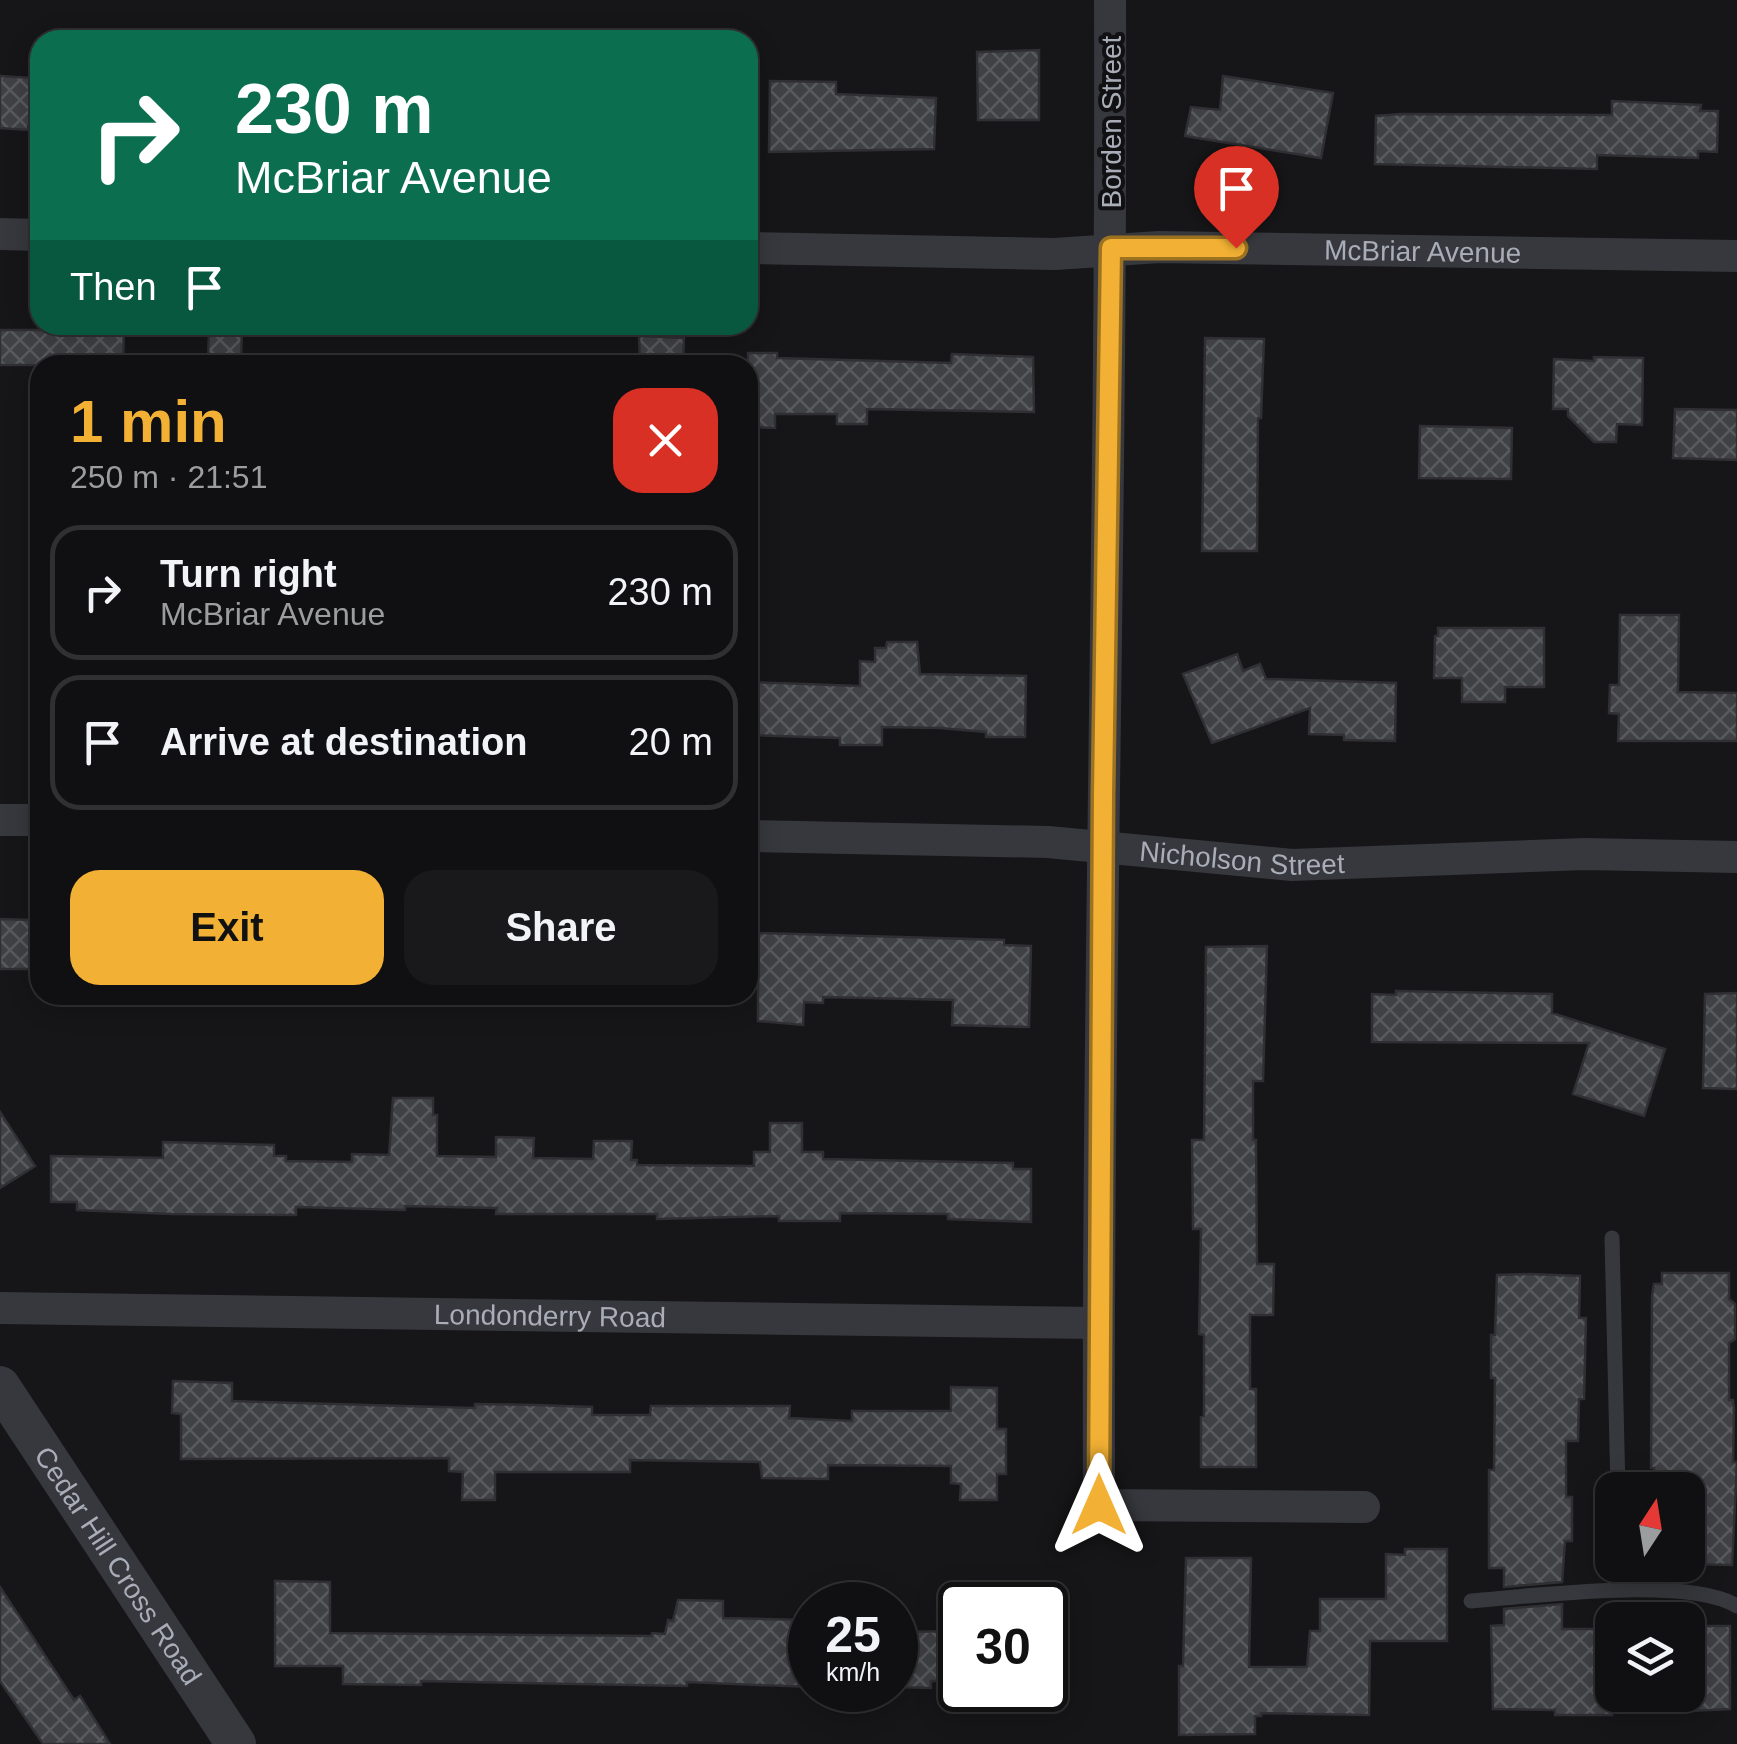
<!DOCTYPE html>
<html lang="en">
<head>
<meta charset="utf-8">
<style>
	body { margin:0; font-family:Helvetica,sans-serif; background:#19191b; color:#f1f3f6; height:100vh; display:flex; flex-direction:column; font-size:38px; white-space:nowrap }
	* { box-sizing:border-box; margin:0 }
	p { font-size:32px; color:#9c9d9f }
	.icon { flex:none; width:55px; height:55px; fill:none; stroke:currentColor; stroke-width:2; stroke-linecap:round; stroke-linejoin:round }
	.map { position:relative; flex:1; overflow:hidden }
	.sheet { position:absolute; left:30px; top:355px; width:728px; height:650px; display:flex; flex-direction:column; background:#101012; border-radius:30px; box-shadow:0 5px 25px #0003,0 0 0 2px #303032 }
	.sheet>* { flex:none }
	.banner { position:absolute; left:30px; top:30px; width:728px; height:305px; border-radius:30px; box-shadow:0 5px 25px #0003,0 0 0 2px #303032; background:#0b6e4f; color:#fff; overflow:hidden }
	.needle { width:65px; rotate:12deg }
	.fabs { position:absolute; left:1595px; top:1472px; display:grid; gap:20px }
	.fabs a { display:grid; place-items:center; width:110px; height:110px; border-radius:20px; background:#101012; box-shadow:0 5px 25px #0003,0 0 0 2px #303032; font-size:50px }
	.speed { position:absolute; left:788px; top:1582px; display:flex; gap:20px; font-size:50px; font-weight:700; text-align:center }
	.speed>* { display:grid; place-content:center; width:130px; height:130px; border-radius:50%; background:#101012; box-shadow:0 5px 25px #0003,0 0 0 2px #303032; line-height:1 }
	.speed small { font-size:25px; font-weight:400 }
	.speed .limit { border:5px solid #111; border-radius:15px; background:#fff; color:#111 }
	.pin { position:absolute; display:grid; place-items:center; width:85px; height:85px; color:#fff; margin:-102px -42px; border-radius:50% 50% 50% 0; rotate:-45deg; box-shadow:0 0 10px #0007 }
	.pin .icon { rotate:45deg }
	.me { position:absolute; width:110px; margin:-55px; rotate:0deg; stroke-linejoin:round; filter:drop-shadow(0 0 8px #0008) }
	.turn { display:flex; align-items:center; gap:35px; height:210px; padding:0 40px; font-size:45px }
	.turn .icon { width:130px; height:130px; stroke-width:2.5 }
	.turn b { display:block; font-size:70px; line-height:85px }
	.then { display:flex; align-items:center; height:95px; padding:0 40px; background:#0003; gap:20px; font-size:38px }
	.round { display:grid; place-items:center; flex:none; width:105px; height:105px; border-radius:30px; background:#19191b }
	.overview { display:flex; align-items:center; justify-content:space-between; height:170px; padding:0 40px }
	h1 { font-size:60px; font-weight:700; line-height:75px; color:#f2b134 }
	.primary-button { display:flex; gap:20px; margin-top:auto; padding:20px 40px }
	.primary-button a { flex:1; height:115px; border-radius:30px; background:#f2b134; color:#111; font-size:40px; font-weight:700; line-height:115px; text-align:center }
	.primary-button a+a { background:#19191b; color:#f1f3f6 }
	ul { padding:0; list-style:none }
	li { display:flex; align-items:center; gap:30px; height:135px; margin:0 20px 15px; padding:0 20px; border:5px solid #303032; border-radius:30px }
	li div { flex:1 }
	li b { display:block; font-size:38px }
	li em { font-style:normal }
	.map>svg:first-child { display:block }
	.building { fill:url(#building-cross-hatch); stroke:#303034; stroke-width:2.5 }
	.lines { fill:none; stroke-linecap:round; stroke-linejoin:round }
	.service { stroke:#37383d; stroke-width:15 }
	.minor { stroke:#37383d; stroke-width:32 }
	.tertiary { stroke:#37383d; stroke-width:40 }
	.route-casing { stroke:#9d7322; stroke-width:25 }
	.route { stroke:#f2b134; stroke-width:18 }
	.labels { text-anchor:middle; stroke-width:8; stroke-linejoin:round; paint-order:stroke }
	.street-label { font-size:28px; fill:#a8adb8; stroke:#111113 }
</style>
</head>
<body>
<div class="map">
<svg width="1737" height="1744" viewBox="0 0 1737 1744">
	<defs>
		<pattern id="building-cross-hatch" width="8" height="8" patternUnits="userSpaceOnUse" patternTransform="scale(2.5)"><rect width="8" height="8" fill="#404145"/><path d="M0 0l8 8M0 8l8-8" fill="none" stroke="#595a5e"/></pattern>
	</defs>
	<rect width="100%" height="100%" fill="#161618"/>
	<path class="building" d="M1039,50v70h-61l-1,-68z
		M0,76l32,2 2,4 -2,44h-4v4l-28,-2z
		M1223,76l110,17 -12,65 -136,-22 6,-29 29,3z
		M770,81l66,1v12l100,4 -2,51 -165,3z
		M1612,101l89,4 -1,6h18l-1,41 -19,-1v7l-101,-3v14l-222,-5 1,-48 25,-2 211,1z
		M209,325h33l-1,40h-33z
		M78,327l46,2 -1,36h-123v-35h78z
		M639,336l45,2 -1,27h-43z
		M1205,338l59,1 -3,79h-3l-1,133h-55z
		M748,353h29v5l174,5 1,-9 81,3 1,55 -167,-3v15h-30v-10h-62v14l-27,-1z
		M1594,357l49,1 -1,67 -25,-1 -1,18h-22l-26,-26v-7h-15l1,-50 40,2z
		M1675,409l62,1v50l-64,-2z
		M1420,426l92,2 -1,51 -92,-1z
		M1620,615h59l-1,77 59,1v48h-119l1,-27 -10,-1 1,-28h9z
		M1438,628h106v59h-39v15h-43v-24h-28l1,-42h3z
		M887,642h30l3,32 106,2 -1,61h-39v-5l-46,-4 -58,-1v18h-42v-7l-92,-3v-53l112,4v-25l15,1v-14h11z
		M1237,654l6,17 17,-7 6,15 130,4 -1,58 -51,-1v-5l-35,-1 1,-26 -98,35 -29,-69z
		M0,919l33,1v49h-33z
		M758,933l246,7v5l27,1 -2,81 -77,-2 1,-25 -130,-3v6l-19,-1 -1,23 -45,-4z
		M1267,946l-4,135h-10v59h3l1,124h17l-1,51h-23v74h6v78h-55v-50l3,-1v-81l-5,-1 2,-105h-8l-1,-89h12l2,-193z
		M1396,991l156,3v19l113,36 -21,67 -71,-22 16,-51 -217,-1v-48l24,1z
		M1737,993v96l-34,-1 2,-94z
		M393,1098h40v17h4v41l59,1v-20l38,1 -1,20 60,1 1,-18h38l-1,19h6v5l117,1v-14h16v-29h32v29h21v7l190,4v6h18v53l-83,-3v-5l-108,-1v8h-61v-5l-122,3v-5h-161l1,-6 -92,-2v4l-109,-3v8l-124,-1 -95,-4v-8h-26v-46l112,2v-16l111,3v11h12v5l66,1v-8l37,1z
		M0,1112l35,54 -35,22z
		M1662,1273h67v26l6,5v35l-6,4v57h4l1,9 -1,53h4l-5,103 -44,-1v-74h-34v-22h-3l1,-172 2,-12h8z
		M1530,1274l50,2 -1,42h7l-2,81h-5l-1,42h-12v56h6v44h-7l-3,41 -58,5v-19h-15v-98h5l1,-92h-4v-43h4l2,-60z
		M173,1381l59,2v18l243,7v-4l61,1 56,2v8h58l1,-9h139l-1,12 63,3v-10h99v-24l46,1v41h9v45h-9v26h-37l1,-16 -10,-1v-17l-123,-1v14l-66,-1 -2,-16 -130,-2v12h-135v28h-33l1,-28 -14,-1v-13l-268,1v-45l-9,-1z
		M1405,1549h42v92h-77l-1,74 -108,-2v3h-6v18l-76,1v-69h4l3,-108h65l-2,109h58l3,-36h10v-32h66v-45l19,1z
		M275,1581l55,1v51l322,3v-3l13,1 3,-14 5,1 5,-21 45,1v17l87,2v67l-123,-5v4l-266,-5v4l-78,-1v-18h-68z
		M0,1587l74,113 6,-4 30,48h-67l-43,-63z
		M1562,1604v25h50v86h-57v-5l-62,-1 -2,-83 13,-1v-16z
		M1688,1626h42v83l-42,2z
		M960,1631v50h-29v7l-36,-1v-55z"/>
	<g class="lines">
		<path class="service" d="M1612,1238l6,252
			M1620,1565v25
			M1471,1601c61,-5 216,-25 266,5"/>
		<g class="minor">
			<path d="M1110,0c2,502 -13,1003 -11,1505l265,2"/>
			<path d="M0,234l40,1"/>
			<path id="s1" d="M748,248l307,6 104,-7 578,9"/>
			<path d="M0,820h40"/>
			<path id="s2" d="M748,836l300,6 244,23 293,-11 152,3"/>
			<path id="s3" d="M0,1308l1098,15"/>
		</g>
		<path class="tertiary" id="s4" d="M0,1386l236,358"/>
	</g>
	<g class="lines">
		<defs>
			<path id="route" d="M1099,1505l4,-711 8,-546h125"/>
		</defs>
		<use href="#route" class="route-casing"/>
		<use href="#route" class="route"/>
	</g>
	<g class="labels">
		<g class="street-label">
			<text transform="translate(1111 122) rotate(-90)" y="10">Borden Street</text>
			<text dy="10" stroke="none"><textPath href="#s1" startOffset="675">McBriar Avenue</textPath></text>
			<text dy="10" stroke="none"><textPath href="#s2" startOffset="495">Nicholson Street</textPath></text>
			<text dy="10" stroke="none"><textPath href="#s3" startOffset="550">Londonderry Road</textPath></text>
			<text dy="10" stroke="none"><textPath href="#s4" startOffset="215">Cedar Hill Cross Road</textPath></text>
		</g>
	</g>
</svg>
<div class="fabs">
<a><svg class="needle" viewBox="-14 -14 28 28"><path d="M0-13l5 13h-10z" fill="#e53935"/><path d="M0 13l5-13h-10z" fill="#9c9d9f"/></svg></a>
<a><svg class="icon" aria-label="layers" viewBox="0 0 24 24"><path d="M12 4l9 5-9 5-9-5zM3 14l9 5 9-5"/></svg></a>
</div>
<div class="speed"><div>25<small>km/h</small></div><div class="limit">30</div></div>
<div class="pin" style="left:1236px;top:248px;background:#d93025"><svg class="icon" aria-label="arrive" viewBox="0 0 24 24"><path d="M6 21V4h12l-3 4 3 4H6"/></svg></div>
<svg class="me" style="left:1099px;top:1505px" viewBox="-20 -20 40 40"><path d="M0-17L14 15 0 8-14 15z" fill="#f2b134" stroke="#fff" stroke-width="4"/></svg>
<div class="banner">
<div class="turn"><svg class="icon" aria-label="right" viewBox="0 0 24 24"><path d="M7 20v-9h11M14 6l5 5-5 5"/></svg><div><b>230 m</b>McBriar Avenue</div></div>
<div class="then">Then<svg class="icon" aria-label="arrive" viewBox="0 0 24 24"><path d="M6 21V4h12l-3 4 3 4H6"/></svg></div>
</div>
<section class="sheet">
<div class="overview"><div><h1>1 min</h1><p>250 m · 21:51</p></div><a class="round" style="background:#d93025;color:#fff"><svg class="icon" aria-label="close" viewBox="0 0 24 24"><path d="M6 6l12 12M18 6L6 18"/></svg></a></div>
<ul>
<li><svg class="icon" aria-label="right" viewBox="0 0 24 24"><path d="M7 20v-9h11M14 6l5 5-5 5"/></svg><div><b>Turn right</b><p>McBriar Avenue</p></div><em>230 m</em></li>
<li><svg class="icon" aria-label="arrive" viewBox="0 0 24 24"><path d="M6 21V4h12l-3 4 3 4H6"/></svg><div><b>Arrive at destination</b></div><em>20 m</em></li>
</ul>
<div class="primary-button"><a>Exit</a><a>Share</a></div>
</section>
</div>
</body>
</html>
